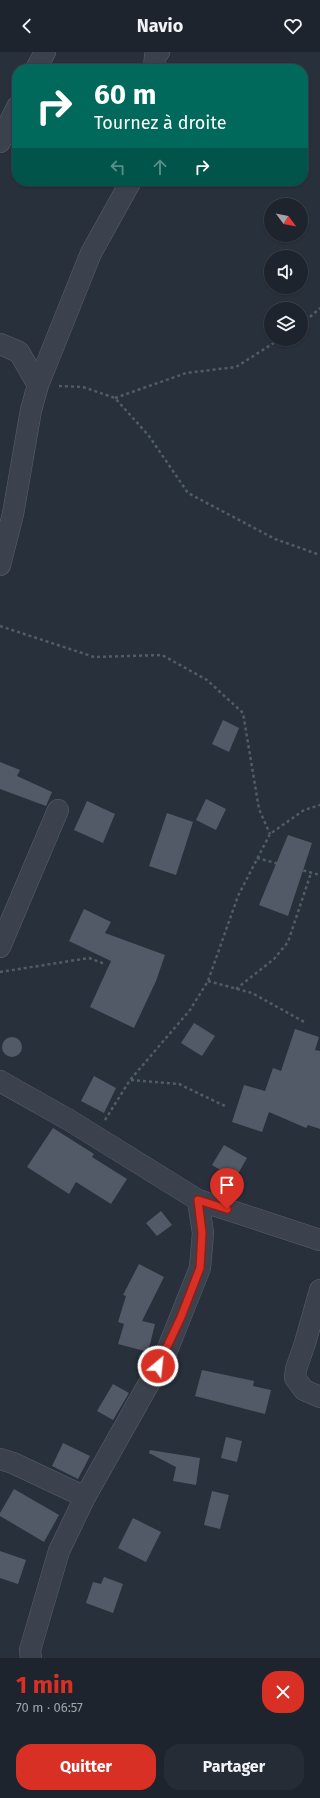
<!DOCTYPE html>
<html lang="fr">
<head>
<meta charset="utf-8">
<style>
	body { margin:0; font-family:"Fira Sans",sans-serif; background:#262c35; color:#f1f3f6; height:100vh; display:flex; flex-direction:column; font-size:15px; white-space:nowrap }
	* { box-sizing:border-box; margin:0 }
	p { font-size:13px; color:#a1a4aa }
	.icon { flex:none; width:22px; height:22px; fill:none; stroke:currentColor; stroke-width:2; stroke-linecap:round; stroke-linejoin:round }
	.map { position:relative; height:1606px; overflow:hidden }
	.sheet { display:flex; flex-direction:column; background:#1e242d; flex:1 }
	.sheet>* { flex:none }
	.banner { position:absolute; left:12px; top:12px; width:296px; height:122px; border-radius:16px; box-shadow:0 1px 3px #0004,0 0 0 1px #3c4149; background:#00695c; color:#fff; overflow:hidden }
	.needle { width:26px; rotate:122deg }
	.buttons { position:absolute; left:264px; top:146px; display:grid; gap:8px }
	.buttons a { display:grid; place-items:center; width:44px; height:44px; border-radius:50%; background:#1e242d; box-shadow:0 1px 3px #0004,0 0 0 1px #3c4149; font-size:20px }
	.pin { position:absolute; display:grid; place-items:center; width:34px; height:34px; color:#fff; margin:-41px -17px; border-radius:50% 50% 50% 0; rotate:-45deg; box-shadow:0 0 4px #0007 }
	.pin .icon { rotate:45deg }
	.me { position:absolute; width:44px; margin:-22px; rotate:28deg; stroke-linejoin:round; filter:drop-shadow(0 0 3px #0008) }
	.turn { display:flex; align-items:center; gap:14px; height:84px; padding:0 16px; font-size:18px }
	.turn .icon { width:52px; height:52px; stroke-width:2.5 }
	.turn b { display:block; font-size:28px; line-height:34px }
	.lanes { display:flex; align-items:center; height:38px; padding:0 16px; background:#0003; justify-content:center; gap:20px; direction:ltr }
	.lanes .off { opacity:.35 }
	.round { display:grid; place-items:center; flex:none; width:42px; height:42px; border-radius:16px; background:#262c35 }
	.headline { display:flex; align-items:center; justify-content:space-between; height:68px; padding:0 16px }
	h1 { font-size:24px; font-weight:700; line-height:30px; color:#d93025 }
	.action { display:flex; gap:8px; margin-top:auto; padding:8px 16px }
	.action a { flex:1; height:46px; border-radius:16px; background:#d93025; color:#fff; font-size:16px; font-weight:700; line-height:46px; text-align:center }
	.action a+a { background:#262c35; color:#f1f3f6 }
	header { display:flex; justify-content:space-between; align-items:center; height:52px; padding:0 16px; background:#1e242d; font-size:18px; font-weight:700 }
	.map>svg:first-child { display:block }
	.building { fill:#525a67 }
	.lines { fill:none; stroke-linecap:round; stroke-linejoin:round }
	.street-casing { stroke:#5a606b; stroke-width:22 }
	.path { stroke:#4f5e60; stroke-width:2.5; stroke-dasharray:3 3; stroke-linecap:butt }
	.street { stroke:#3c424d; stroke-width:21 }
	.route-casing { stroke:#8d1f18; stroke-width:10 }
	.route { stroke:#d93025; stroke-width:7 }
</style>
</head>
<body>
<header><svg class="icon" aria-label="back" viewBox="0 0 24 24"><path d="M15 5l-7 7 7 7"/></svg>Navio<svg class="icon" aria-label="heart" viewBox="0 0 24 24"><path d="M12 20l-8-8c-3-5 5-10 8-4 3-6 11-1 8 4z"/></svg></header>
<div class="map">
<svg width="320" height="1606" viewBox="0 0 320 1606">
	<rect width="100%" height="100%" fill="#28303c"/>
	<path class="building" d="M223,668l16,8 -10,24 -17,-8z
		M0,710l20,8 -3,6 35,16 -6,14 -46,-17z
		M206,747l20,10 -10,21 -20,-10z
		M87,749l28,13 -12,29 -29,-13z
		M167,761l26,9 -17,53 -27,-9z
		M288,783l24,8 -24,73 -29,-11z
		M84,857l27,13 -6,11 60,22 -9,26 -22,47 -44,-21 21,-46 -42,-20z
		M194,971l21,13 -13,20 -21,-13z
		M295,977l24,8 -4,13 5,1v78l-12,-4 -2,3 -37,-16 -7,20 -30,-10 12,-37 21,6 8,-23 8,3z
		M2 995a10 10 0 1 1 20 0a10 10 0 1 1-20 0Z
		M94,1024l22,12 -12,25 -23,-12z
		M53,1076l41,26 -2,3 35,22 -16,25 -35,-22 -7,12 -42,-27z
		M224,1093l23,13 -12,21 -23,-14z
		M161,1159l11,14 -15,11 -11,-13z
		M139,1212l25,13 -22,44 13,3 -7,28 -30,-8 6,-20 -6,-2 8,-26 -3,-1z
		M202,1318l52,11 -1,5 18,4 -6,24 -70,-18z
		M113,1332l16,9 -16,27 -16,-9z
		M226,1385l16,4 -5,21 -16,-4z
		M63,1391l27,13 -12,23 -26,-13z
		M150,1398l50,8 -4,27 -23,-4 3,-14 -27,-14z
		M14,1437l45,26 -15,27 -44,-26v-3z
		M212,1439l17,4 -9,34 -16,-4z
		M133,1466l28,14 -15,30 -28,-14z
		M0,1499l26,9 -8,24 -18,-6z
		M104,1525l19,7 -10,29 -27,-10 7,-21 8,2z"/>
	<g class="lines">
		<defs>
			<path id="street" d="M36,17l9,-17
				M154,17l1,-13 4,-4
				M0,90l17,-35
				M0,292l19,8 19,33
				M0,513l13,-51 18,-104 7,-25 53,-132 40,-72
				M0,895l58,-137
				M0,1029l69,39 129,80 5,33 -3,35 -34,85 -81,144 -26,54 -29,99 1,8
				M198,1148l122,40
				M320,1238l-15,53 -9,26 -1,9 9,12 16,7
				M0,1407l13,4 72,34"/>
		</defs>
		<use href="#street" class="street-casing"/>
		<path class="path" d="M301,273l19,-17
			M59,334l24,1 32,11 34,38 39,57 87,46 45,16
			M115,346l71,-25 50,-6 44,-28
			M0,574l94,31 68,-2 45,25 36,33 16,96 11,25
			M257,806l63,17
			M0,920l89,-14 16,6
			M208,929l44,12 54,30
			M236,937l38,-30 14,-17 23,-69
			M131,1028l48,4 48,23
			M105,1068l25,-40 60,-70 18,-29 30,-85 32,-62 34,-24 16,-5"/>
		<use href="#street" class="street"/>
	</g>
	<g class="lines">
		<defs>
			<path id="route" d="M158,1314l23,-49 19,-49 2,-35 -4,-33 29,9"/>
		</defs>
		<use href="#route" class="route-casing"/>
		<use href="#route" class="route"/>
	</g>
</svg>
<div class="buttons">
<a><svg class="needle" viewBox="-14 -14 28 28"><path d="M0-13l5 13h-10z" fill="#e53935"/><path d="M0 13l5-13h-10z" fill="#a1a4aa"/></svg></a>
<a><svg class="icon" aria-label="sound" viewBox="0 0 24 24"><path d="M4 9h4l5-4v14l-5-4H4zM17 9q2 3 0 6"/></svg></a>
<a><svg class="icon" aria-label="layers" viewBox="0 0 24 24"><path d="M12 4l9 5-9 5-9-5zM3 14l9 5 9-5"/></svg></a>
</div>
<div class="pin" style="left:227px;top:1157px;background:#d93025"><svg class="icon" aria-label="arrive" viewBox="0 0 24 24"><path d="M6 21V4h12l-3 4 3 4H6"/></svg></div>
<svg class="me" style="left:158px;top:1314px" viewBox="-20 -20 40 40"><circle r="17" fill="#d93025" stroke="#fff" stroke-width="3"/><path d="M0-11L8 9 0 5-8 9z" fill="#fff"/></svg>
<div class="banner">
<div class="turn"><svg class="icon" aria-label="right" viewBox="0 0 24 24"><path d="M7 20v-9h11M14 6l5 5-5 5"/></svg><div><b>60 m</b>Tournez à droite</div></div>
<div class="lanes"><svg class="icon off" aria-label="left" viewBox="0 0 24 24"><path d="M17 20v-9H6M10 6l-5 5 5 5"/></svg><svg class="icon off" aria-label="ahead" viewBox="0 0 24 24"><path d="M12 20V5M6 11l6-6 6 6"/></svg><svg class="icon" aria-label="right" viewBox="0 0 24 24"><path d="M7 20v-9h11M14 6l5 5-5 5"/></svg></div>
</div>
</div>
<section class="sheet">
<div class="headline"><div><h1>1 min</h1><p>70 m · 06:57</p></div><a class="round" style="background:#d93025;color:#fff"><svg class="icon" aria-label="close" viewBox="0 0 24 24"><path d="M6 6l12 12M18 6L6 18"/></svg></a></div>
<div class="action"><a>Quitter</a><a>Partager</a></div>
</section>
</body>
</html>
